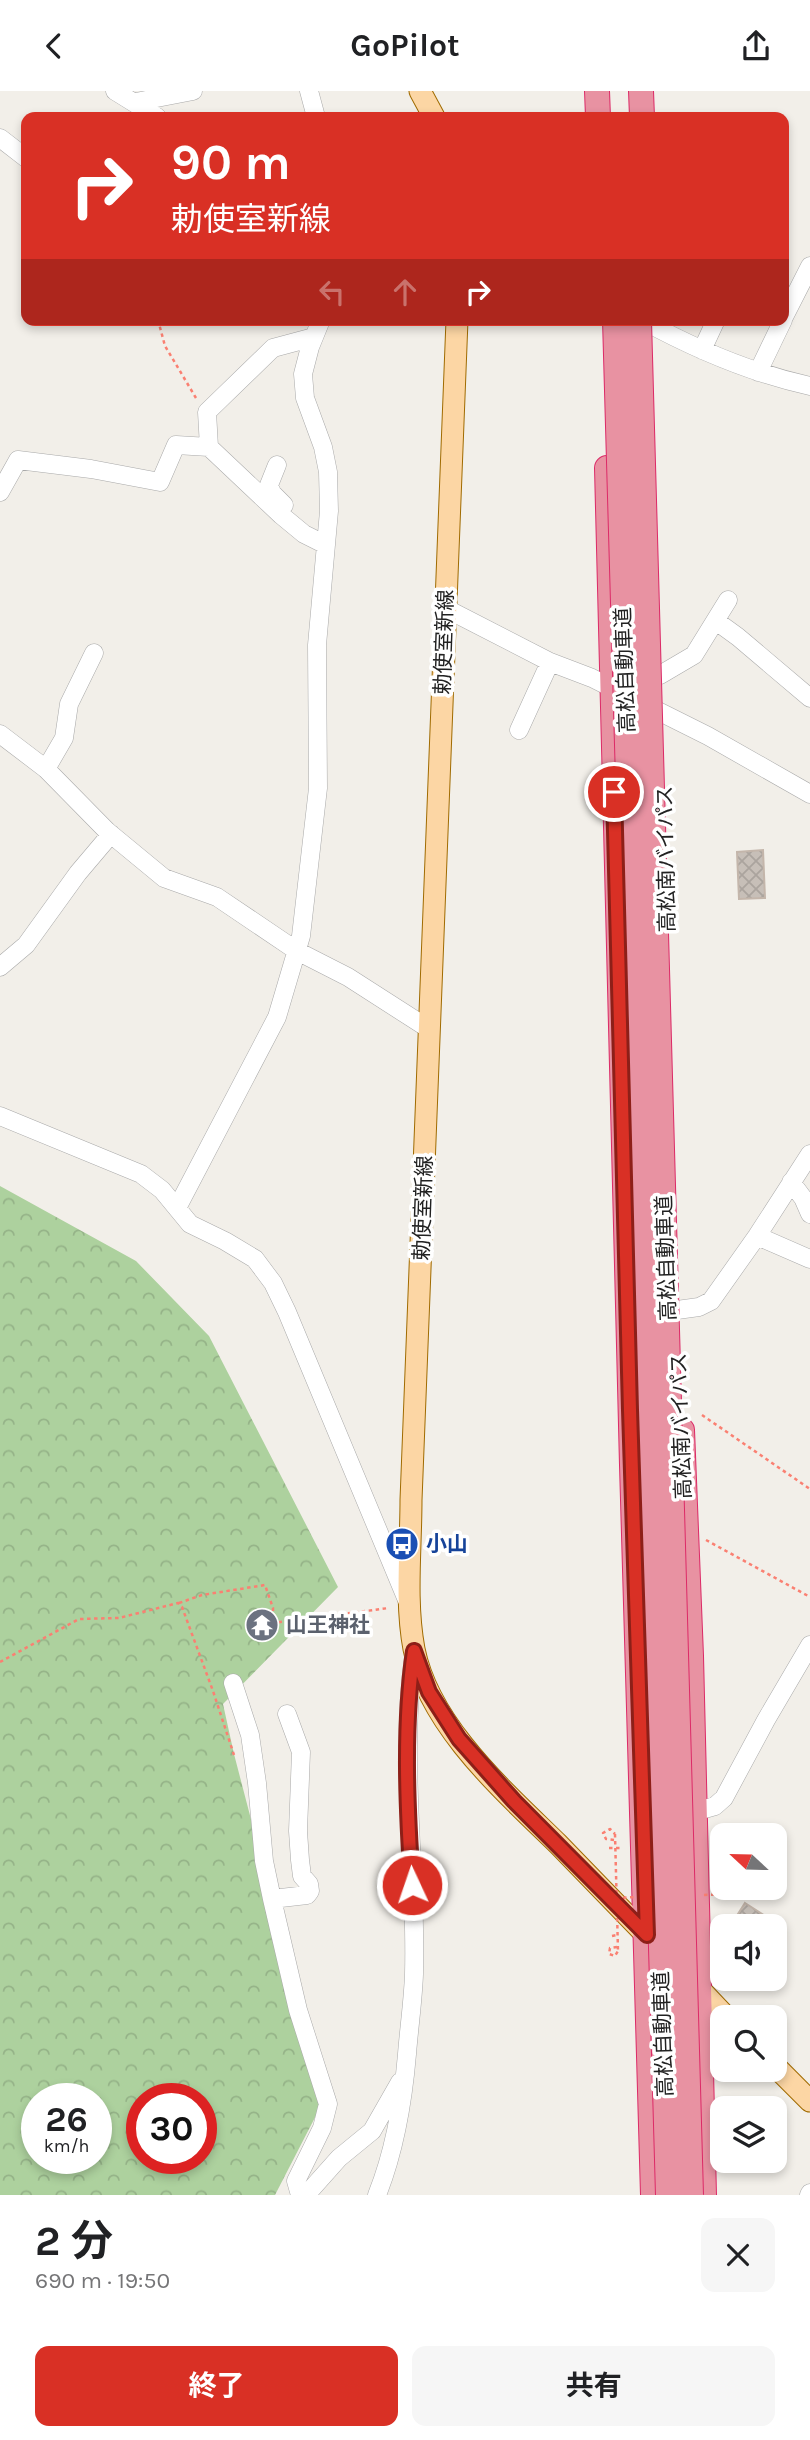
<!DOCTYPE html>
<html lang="ja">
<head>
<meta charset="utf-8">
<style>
	body { margin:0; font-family:Karla,"Noto Sans JP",sans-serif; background:#f6f6f6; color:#202124; height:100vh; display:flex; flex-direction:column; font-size:26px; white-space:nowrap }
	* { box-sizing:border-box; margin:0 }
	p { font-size:23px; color:#757577 }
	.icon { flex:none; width:38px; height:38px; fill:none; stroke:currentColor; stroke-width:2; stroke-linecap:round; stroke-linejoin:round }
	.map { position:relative; height:2104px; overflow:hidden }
	.panel { display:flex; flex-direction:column; background:#fff; flex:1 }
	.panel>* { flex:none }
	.guide { position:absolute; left:21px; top:21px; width:768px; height:214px; border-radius:14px; box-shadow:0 4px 10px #0003; background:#d93025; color:#fff; overflow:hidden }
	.needle { width:46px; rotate:292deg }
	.fabs { position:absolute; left:710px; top:1732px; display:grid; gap:14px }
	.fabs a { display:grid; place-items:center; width:77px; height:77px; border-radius:14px; background:#fff; box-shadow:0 4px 10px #0003; font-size:35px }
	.speed { position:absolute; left:21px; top:1992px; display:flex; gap:14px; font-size:35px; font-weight:700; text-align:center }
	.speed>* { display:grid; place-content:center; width:91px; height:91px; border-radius:50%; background:#fff; box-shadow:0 4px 10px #0003; line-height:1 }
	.speed small { font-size:18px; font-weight:400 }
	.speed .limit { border:10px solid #d22; background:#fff; color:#111 }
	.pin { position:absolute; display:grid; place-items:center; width:60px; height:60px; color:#fff; margin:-30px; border:4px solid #fff; border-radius:50%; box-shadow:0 2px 7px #0007 }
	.me { position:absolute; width:77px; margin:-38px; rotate:357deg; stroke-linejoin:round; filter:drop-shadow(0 0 5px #0008) }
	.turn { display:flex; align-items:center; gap:24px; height:147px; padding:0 35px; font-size:32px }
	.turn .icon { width:91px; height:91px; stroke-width:2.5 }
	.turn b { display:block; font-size:49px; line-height:60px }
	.lanes { display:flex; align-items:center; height:66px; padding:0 35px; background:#0003; justify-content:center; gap:35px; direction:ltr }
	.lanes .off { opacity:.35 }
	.round { display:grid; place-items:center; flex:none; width:74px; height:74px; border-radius:14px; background:#f6f6f6 }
	.headline { display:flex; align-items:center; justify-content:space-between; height:119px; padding:0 35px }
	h1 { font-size:42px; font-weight:700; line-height:52px }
	.action { display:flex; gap:14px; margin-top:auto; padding:14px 35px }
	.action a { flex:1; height:80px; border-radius:14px; background:#d93025; color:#fff; font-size:28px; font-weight:700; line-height:80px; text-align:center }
	.action a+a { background:#f6f6f6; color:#202124 }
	header { display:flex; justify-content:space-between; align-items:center; height:91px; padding:0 35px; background:#fff; font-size:32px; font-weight:700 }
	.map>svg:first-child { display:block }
	.forest { fill:url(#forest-crowns); fill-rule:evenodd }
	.building { fill:url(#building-cross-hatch); stroke:#c4b6ab; stroke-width:2 }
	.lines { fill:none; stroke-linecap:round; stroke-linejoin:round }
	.minor-casing { stroke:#a9a9a9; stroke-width:19 }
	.major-casing { stroke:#a06b00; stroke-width:23 }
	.highway-casing { stroke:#dc2a67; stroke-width:26 }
	.path { stroke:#fa8072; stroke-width:2.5; stroke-dasharray:3.5 3.5; stroke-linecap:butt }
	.minor { stroke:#fff; stroke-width:18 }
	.major { stroke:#fcd6a4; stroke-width:21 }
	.highway { stroke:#e892a2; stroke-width:24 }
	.highway-bridge-casing { stroke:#dc2a67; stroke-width:26; stroke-linecap:butt }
	.path-bridge { stroke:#fa8072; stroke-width:2.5; stroke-dasharray:3.5 3.5; stroke-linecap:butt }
	.highway-bridge { stroke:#e892a2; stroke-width:24 }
	.route-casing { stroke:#8d1f18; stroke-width:18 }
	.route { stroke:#d93025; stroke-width:12 }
	.labels { text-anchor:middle; stroke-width:7; stroke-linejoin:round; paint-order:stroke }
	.street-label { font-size:21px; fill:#222; stroke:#fff }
	.transit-label { font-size:21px; font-weight:bold; fill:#164399; stroke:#fff; text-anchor:start }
	.worship-label { font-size:21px; font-weight:bold; fill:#5b616d; stroke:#fff; text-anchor:start }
</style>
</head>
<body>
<header><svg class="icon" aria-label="back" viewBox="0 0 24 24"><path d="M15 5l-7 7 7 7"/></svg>GoPilot<svg class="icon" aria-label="share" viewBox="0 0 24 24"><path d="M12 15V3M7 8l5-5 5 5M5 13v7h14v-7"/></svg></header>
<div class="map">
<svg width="810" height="2104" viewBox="0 0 810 2104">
	<defs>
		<pattern id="forest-crowns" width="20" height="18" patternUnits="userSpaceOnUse" patternTransform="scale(1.75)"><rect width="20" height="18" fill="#add19e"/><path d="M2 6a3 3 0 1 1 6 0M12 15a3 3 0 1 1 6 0" fill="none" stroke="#95b388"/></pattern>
		<pattern id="building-cross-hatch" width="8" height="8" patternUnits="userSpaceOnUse" patternTransform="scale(1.75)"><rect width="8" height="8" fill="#c7bfb8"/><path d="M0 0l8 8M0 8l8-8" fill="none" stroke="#aba49e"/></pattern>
	</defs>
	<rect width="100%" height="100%" fill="#f2efe9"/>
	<path class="forest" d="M0,1095l136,75 73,75 129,251 -115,117 11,50 90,346 -49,95h-275zM37,2007h59v60h-59zM142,2007h59v60h-59z"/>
	<path class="building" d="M763,759l2,48 -26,1 -2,-47z
		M745,1812l36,23 -6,8v-7h-21l1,-2 -17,-11z"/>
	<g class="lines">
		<defs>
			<path id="minor" d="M115,0l42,26
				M309,0l7,26
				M136,11l57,-11
				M0,47l26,20
				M784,226l26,-51
				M642,229c53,29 109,53 168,66
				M702,259l14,-30
				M758,281l25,-52
				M209,356l72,68 23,19 22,11
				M277,374l-8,20 3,8 12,12
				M0,401l18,-32 73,9 69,13 16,-37 33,2 -2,-35 66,-64 41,-11
				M445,517l105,54 42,16 116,58 102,58
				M716,530l22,16 72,61
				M660,584l34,-20 34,-55
				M519,639l31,-68
				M0,643l46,35 61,62 57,47 53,19 80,54 51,26 81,52
				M46,678l18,-31 5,-34 25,-51
				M0,876l26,-22 52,-72 33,-39
				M0,1025l141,58 21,16 28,34 35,17 30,18 18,24 14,29 120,288
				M791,1091l12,16 7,16
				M177,1117l100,-191 24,-81 17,-148 -1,-143 12,-134 -1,-39 -5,-25 -18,-49 -2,-24 7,-27 11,-27
				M757,1145l53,23
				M677,1219l22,-3 12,-6 46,-65 53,-82
				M233,1592l17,52 7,48 7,78 8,38 26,111 30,94 -6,24 -26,53 4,14
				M694,1721l21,-6 9,-8 42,-78 44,-75
				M272,1808l35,-4 3,-4 -1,-7 -7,-8 -2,-16 -2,-29 3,-79 -14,-38
				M306,2104l33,-37 33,-27 28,-49
				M377,2104c18,-45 26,-93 30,-141 2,-26 6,-53 7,-80 3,-107 -15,-214 0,-320
				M809,2104l1,-2"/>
			<path id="major" d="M420,0l14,26
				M457,229l-46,1180c0,49 -6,101 3,149 15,77 91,143 144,195 31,32 62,64 93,96
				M691,1889l36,38
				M700,1969l10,-12 13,-9
				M775,1975l35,35"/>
			<path id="highway" d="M597,0l1,26
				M641,0l1,26
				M607,377l25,997 21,730
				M682,1339l9,226 13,539"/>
		</defs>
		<use href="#minor" class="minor-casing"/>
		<use href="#major" class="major-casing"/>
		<use href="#highway" class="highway-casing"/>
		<path class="path" d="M158,229l7,26 31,52
			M702,1324l108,74
			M706,1449l104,57
			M179,1512l23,-8 63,-10 8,23v15l116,-15
			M0,1571l79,-43 40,-1 59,-15 4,4 31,84 21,64
			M614,1749l-8,-1 -3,-6 7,-4 5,5
			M609,1757h14
			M612,1845l5,-1
			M617,1856l-7,1 -1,6 6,2 3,-5"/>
		<use href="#minor" class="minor"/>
		<use href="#major" class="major"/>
		<use href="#highway" class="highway"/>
		<defs>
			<path id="highway-bridge" d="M615,229l53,1875
				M639,229l52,1875"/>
		</defs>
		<use href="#highway-bridge" class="highway-bridge-casing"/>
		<path class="path-bridge" d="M615,1743l3,117
			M704,1804l24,-1
			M616,1807l22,-1"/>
		<use href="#highway-bridge" class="highway-bridge"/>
	</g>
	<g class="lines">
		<defs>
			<path id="route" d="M412,1794c-5,-76 -9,-159 2,-234l15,41 30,47 55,62 133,134 -17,-525 -16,-618"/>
		</defs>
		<use href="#route" class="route-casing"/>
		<use href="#route" class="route"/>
	</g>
	<defs>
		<symbol id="bus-disc" viewBox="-11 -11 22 22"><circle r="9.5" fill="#1a4fb4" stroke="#fff"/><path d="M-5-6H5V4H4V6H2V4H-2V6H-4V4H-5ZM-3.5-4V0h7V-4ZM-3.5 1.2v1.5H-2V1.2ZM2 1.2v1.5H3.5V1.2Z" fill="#fff"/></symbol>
		<symbol id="temple-disc" viewBox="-11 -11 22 22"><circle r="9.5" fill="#6b7280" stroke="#fff"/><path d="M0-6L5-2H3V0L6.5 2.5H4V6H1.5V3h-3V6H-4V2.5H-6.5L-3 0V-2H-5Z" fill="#fff"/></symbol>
	</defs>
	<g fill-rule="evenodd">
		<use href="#bus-disc" x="383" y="1434" width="38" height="38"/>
		<use href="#temple-disc" x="243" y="1515" width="38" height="38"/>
	</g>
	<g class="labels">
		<g class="street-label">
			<text transform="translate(444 551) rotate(-88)" y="7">勅使室新線</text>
			<text transform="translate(625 579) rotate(-92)" y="7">高松自動車道</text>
			<text transform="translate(666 768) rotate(-91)" y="7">高松南バイパス</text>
			<text transform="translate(423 1117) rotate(-88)" y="7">勅使室新線</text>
			<text transform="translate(666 1167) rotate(-92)" y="7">高松自動車道</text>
			<text transform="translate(681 1335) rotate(-92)" y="7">高松南バイパス</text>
			<text transform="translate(663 1943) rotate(-92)" y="7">高松自動車道</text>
		</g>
		<g class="transit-label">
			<text x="426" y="1460">小山</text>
		</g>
		<g class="worship-label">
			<text x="286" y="1541">山王神社</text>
		</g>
	</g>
</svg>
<div class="fabs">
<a><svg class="needle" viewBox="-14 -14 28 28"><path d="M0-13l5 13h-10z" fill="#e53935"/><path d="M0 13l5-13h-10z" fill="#757577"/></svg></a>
<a><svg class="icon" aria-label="sound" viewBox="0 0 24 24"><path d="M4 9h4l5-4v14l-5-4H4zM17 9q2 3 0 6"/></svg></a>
<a><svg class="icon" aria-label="search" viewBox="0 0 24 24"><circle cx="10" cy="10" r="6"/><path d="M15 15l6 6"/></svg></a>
<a><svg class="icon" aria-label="layers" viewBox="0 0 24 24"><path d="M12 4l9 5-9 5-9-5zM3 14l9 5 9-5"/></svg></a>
</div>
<div class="speed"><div>26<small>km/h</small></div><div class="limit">30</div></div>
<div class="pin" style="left:614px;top:701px;background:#d93025"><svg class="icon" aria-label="arrive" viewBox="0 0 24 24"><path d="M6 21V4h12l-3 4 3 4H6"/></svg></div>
<svg class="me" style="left:412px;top:1794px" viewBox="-20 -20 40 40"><circle r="17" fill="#d93025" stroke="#fff" stroke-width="3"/><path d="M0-11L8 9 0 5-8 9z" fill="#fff"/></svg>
<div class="guide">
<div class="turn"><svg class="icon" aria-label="right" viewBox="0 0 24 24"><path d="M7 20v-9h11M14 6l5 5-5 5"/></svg><div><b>90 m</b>勅使室新線</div></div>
<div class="lanes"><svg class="icon off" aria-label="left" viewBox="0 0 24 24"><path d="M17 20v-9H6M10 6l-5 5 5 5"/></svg><svg class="icon off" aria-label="ahead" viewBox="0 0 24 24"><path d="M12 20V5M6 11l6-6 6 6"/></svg><svg class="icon" aria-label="right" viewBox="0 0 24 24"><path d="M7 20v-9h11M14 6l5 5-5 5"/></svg></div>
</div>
</div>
<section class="panel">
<div class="headline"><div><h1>2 分</h1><p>690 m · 19:50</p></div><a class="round"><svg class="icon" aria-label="close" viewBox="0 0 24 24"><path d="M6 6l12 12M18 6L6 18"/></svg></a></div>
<div class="action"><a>終了</a><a>共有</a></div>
</section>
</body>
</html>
